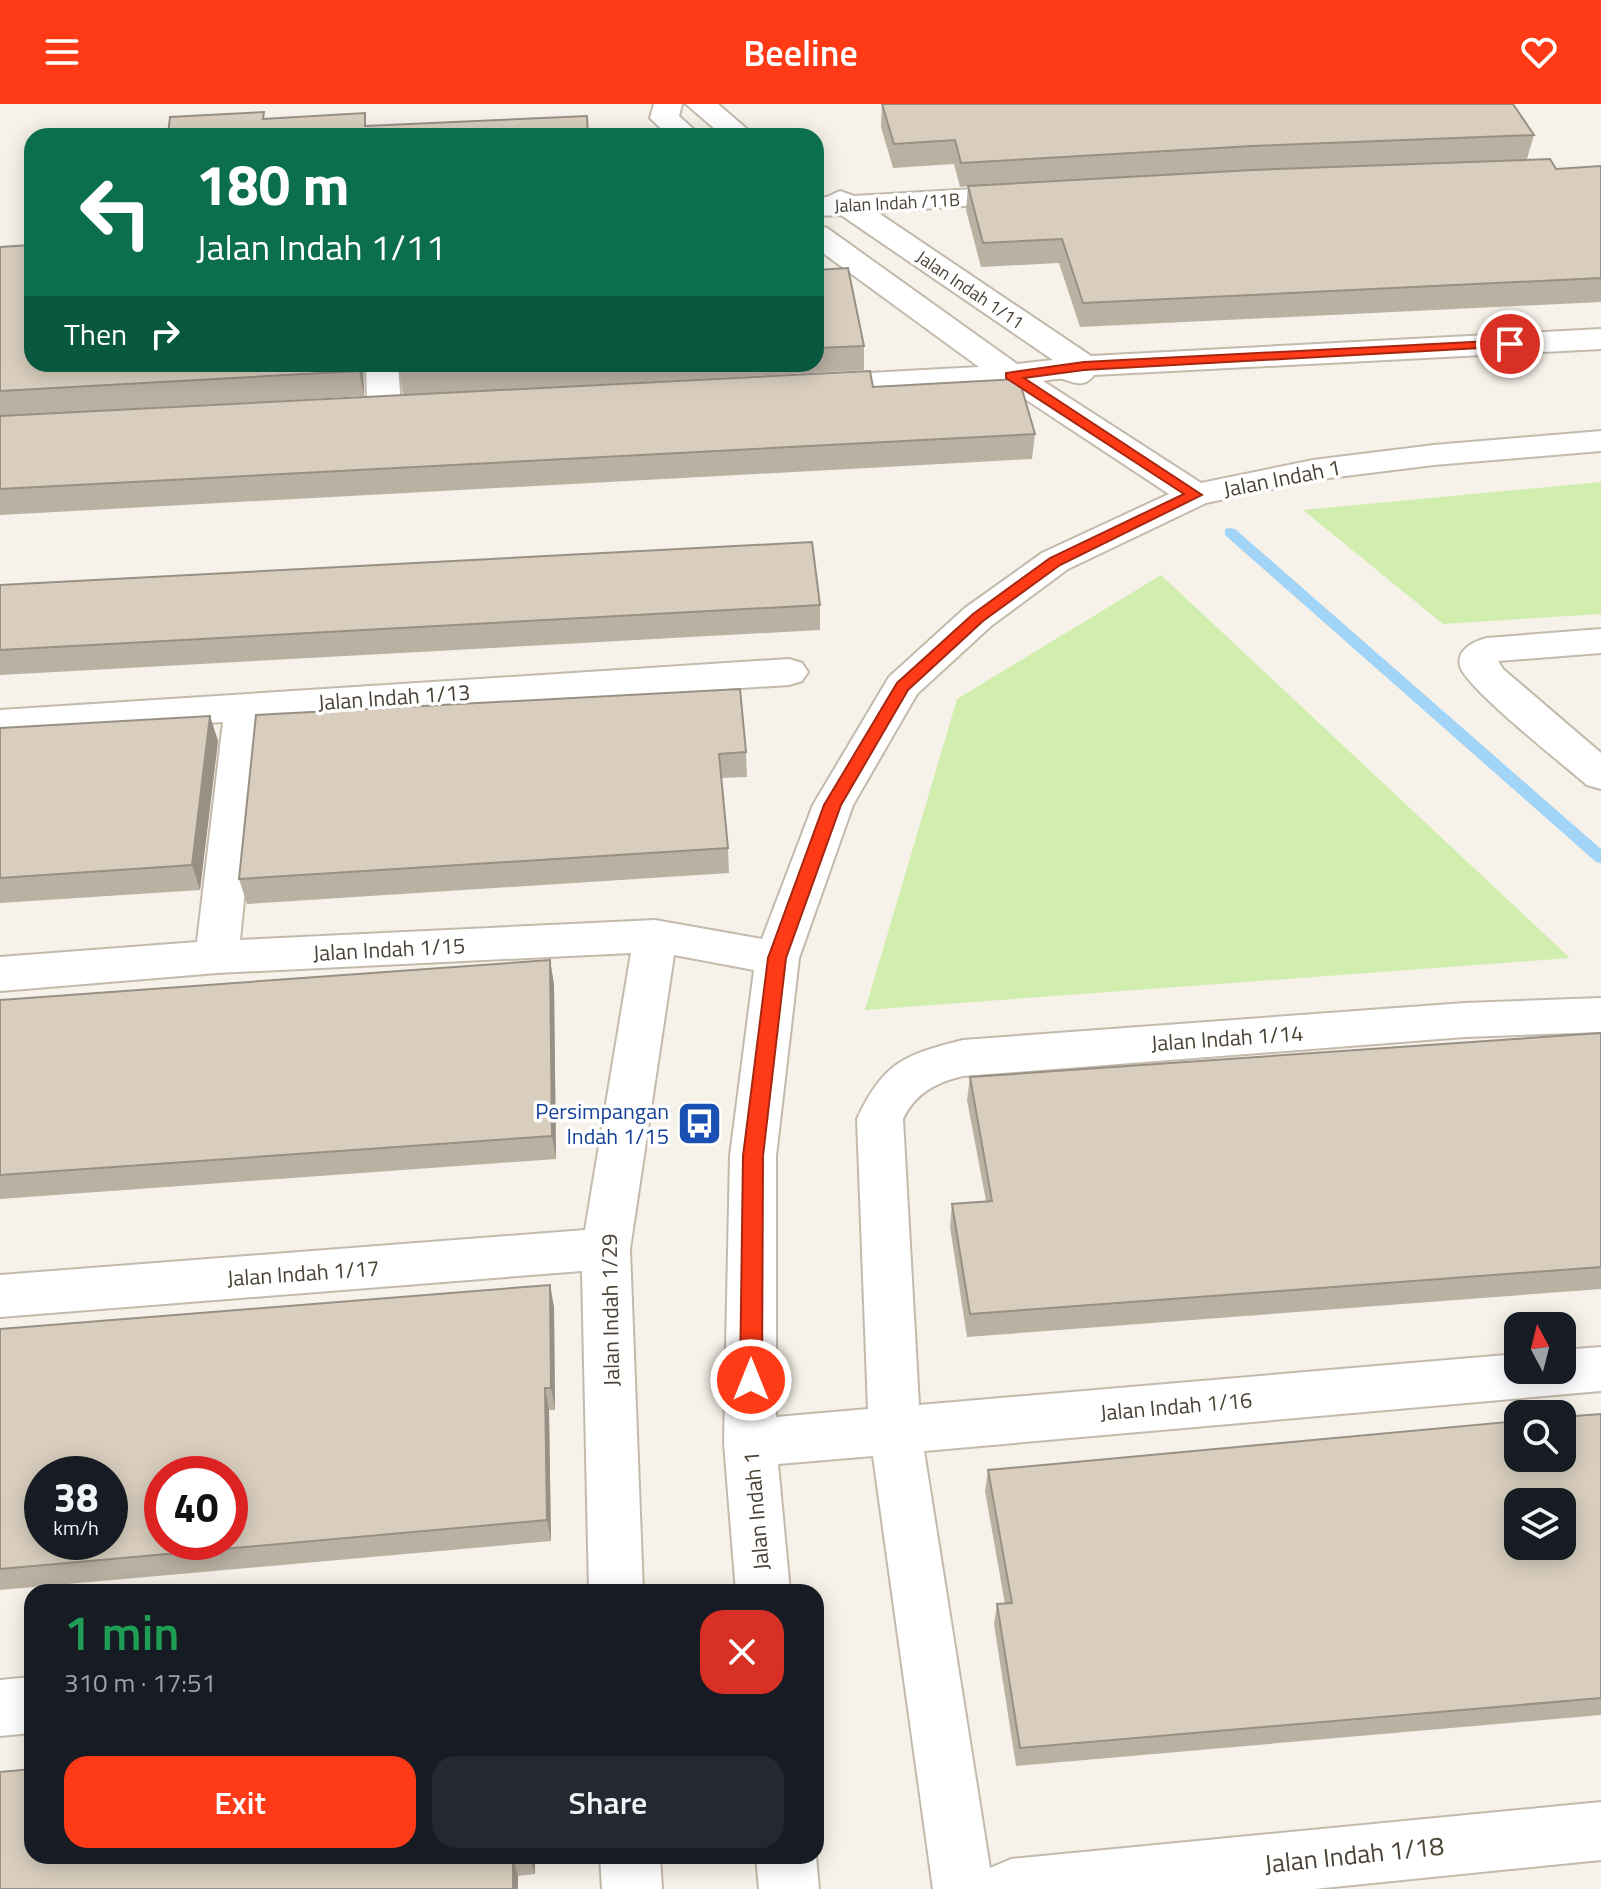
<!DOCTYPE html>
<html lang="en">
<head>
<meta charset="utf-8">
<style>
	body { margin:0; font-family:"Titillium Web",sans-serif; background:#242831; color:#f1f3f6; height:100vh; display:flex; flex-direction:column; font-size:30px; white-space:nowrap }
	* { box-sizing:border-box; margin:0 }
	p { font-size:26px; color:#9ea1a6 }
	.icon { flex:none; width:44px; height:44px; fill:none; stroke:currentColor; stroke-width:2; stroke-linecap:round; stroke-linejoin:round }
	.map { position:relative; flex:1; overflow:hidden }
	.drawer { position:absolute; left:24px; top:1480px; width:800px; height:280px; display:flex; flex-direction:column; background:#171b24; border-radius:24px; box-shadow:0 4px 20px #0003 }
	.drawer>* { flex:none }
	.banner { position:absolute; left:24px; top:24px; width:800px; height:244px; border-radius:24px; box-shadow:0 4px 20px #0003; background:#0b6e4f; color:#fff; overflow:hidden }
	.needle { width:52px; rotate:353deg }
	.fabs { position:absolute; left:1504px; top:1208px; display:grid; gap:16px }
	.fabs a { display:grid; place-items:center; width:72px; height:72px; border-radius:16px; background:#171b24; box-shadow:0 4px 20px #0003; font-size:40px }
	.speed { position:absolute; left:24px; top:1352px; display:flex; gap:16px; font-size:40px; font-weight:700; text-align:center }
	.speed>* { display:grid; place-content:center; width:104px; height:104px; border-radius:50%; background:#171b24; box-shadow:0 4px 20px #0003; line-height:1 }
	.speed small { font-size:20px; font-weight:400 }
	.speed .limit { border:12px solid #d22; background:#fff; color:#111 }
	.pin { position:absolute; display:grid; place-items:center; width:68px; height:68px; color:#fff; margin:-34px; border:4px solid #fff; border-radius:50%; box-shadow:0 2px 8px #0007 }
	.me { position:absolute; width:88px; margin:-44px; rotate:0deg; stroke-linejoin:round; filter:drop-shadow(0 0 6px #0008) }
	.turn { display:flex; align-items:center; gap:28px; height:168px; padding:0 40px; font-size:36px }
	.turn .icon { width:104px; height:104px; stroke-width:2.5 }
	.turn b { display:block; font-size:56px; line-height:68px }
	.then { display:flex; align-items:center; height:76px; padding:0 40px; background:#0003; gap:16px; font-size:30px }
	.round { display:grid; place-items:center; flex:none; width:84px; height:84px; border-radius:24px; background:#242831 }
	.headline { display:flex; align-items:center; justify-content:space-between; height:136px; padding:0 40px }
	h1 { font-size:48px; font-weight:600; line-height:60px; color:#1e9e55 }
	.action { display:flex; gap:16px; margin-top:auto; padding:16px 40px }
	.action a { flex:1; height:92px; border-radius:24px; background:#ff3b17; color:#fff; font-size:32px; font-weight:600; line-height:92px; text-align:center }
	.action a+a { background:#242831; color:#f1f3f6 }
	header { display:flex; justify-content:space-between; align-items:center; height:104px; padding:0 40px; background:#ff3b17; color:#fff; font-size:36px; font-weight:600 }
	.map>svg:first-child { display:block }
	.green { fill:#d1eeaf }
	.lines { fill:none; stroke-linecap:round; stroke-linejoin:round }
	.stream { fill:#a1d4f7; fill-rule:evenodd }
	.minor-casing { stroke:#c3baab; stroke-width:4 }
	.minor { fill:#fff; fill-rule:evenodd }
	.wall { fill:#bbb1a3 }
	.shaded-wall { fill:#989085 }
	.building { fill:#d9cebe; stroke:#989085; stroke-width:2; fill-rule:evenodd }
	.route { fill:#ff3b17; stroke:#a6260f; stroke-width:2 }
	.labels { text-anchor:middle; stroke-width:7; stroke-linejoin:round; paint-order:stroke }
	.far-street-label { font-size:18px; fill:#4b4337; stroke:#fff }
	.street-label { font-size:22px; fill:#4b4337; stroke:#fff }
	.transit-label { font-size:22px; fill:#164399; stroke:#fff; text-anchor:end }
	.near-street-label { font-size:26px; fill:#4b4337; stroke:#fff }
</style>
</head>
<body>
<header><svg class="icon" aria-label="menu" viewBox="0 0 24 24"><path d="M4 6h16M4 12h16M4 18h16"/></svg>Beeline<svg class="icon" aria-label="heart" viewBox="0 0 24 24"><path d="M12 20l-8-8c-3-5 5-10 8-4 3-6 11-1 8 4z"/></svg></header>
<div class="map">
<svg width="1601" height="1785" viewBox="0 0 1601 1785">
	<rect width="100%" height="100%" fill="#f6f2e9"/>
	<path class="green" d="M1601,378v132l-158,10 -140,-114z
		M1161,471l409,383 -705,52 92,-311z"/>
	<g class="lines">
		<path class="stream" d="M1230,424l5,1 366,320v14l-5,-1 -371,-327v-6z"/>
		<defs>
			<path id="minor" d="M654,0h28l-3,12 22,20h-32l-19,-18z
				M686,0h32l37,32h-32z
				M1027,82l10,3 5,6 -5,6 -160,11 214,144 510,-27v20l-507,26c-10,13 -18,8 -31,4 -5,-1 -14,1 -20,2l158,102 112,-23 121,-15 167,-14v20l-167,14 -121,15 -107,23 -138,66 -77,57 -74,68 -64,111 -54,153 -23,198v261l92,-8 -11,-290c27,-57 47,-64 106,-79l502,-37 136,-5v34l-136,5 -502,39c-26,6 -48,17 -60,43l16,286 599,-51v16h44v-20l39,-3v44l-677,60 66,417 21,-9 590,-57v58l-287,29h-381l-60,-433 -95,8 12,128h-54l-12,-149 6,-287 24,-186 -80,-15 -44,294 13,343h-54l-7,-321 -582,46v-42l585,-45 46,-277 -414,20 -217,18v-34l197,-15 26,-220 -223,14v-26l789,-51 13,4 6,9 -6,9 -13,4 -527,34 -22,221 415,-20 107,19 51,-134 76,-128 76,-69 77,-55 127,-59 -165,-109 -191,11 -12,-3 -5,-7 5,-7 12,-3 166,-9 -163,-119v-23l11,3 190,136 36,-4 -212,-145 -25,1v-18l11,-1 13,-6 14,5z
				M366,260h32l3,44 -5,7 -12,3 -12,-3 -5,-7z
				M1601,525v24l-103,8 5,8 98,84v36l-14,-4c-23,-20 -121,-97 -127,-119 -4,-17 15,-25 27,-28z
				M32,1573v56l-32,3v-56z
				M600,1752h60l2,33h-60z
				M756,1752h60l3,33h-60z"/>
		</defs>
		<use href="#minor" class="minor-casing"/>
		<use href="#minor" class="minor"/>
	</g>
	<path class="wall" d="M882,0l652,31 -7,24 29,10 45,-3v136l-521,25 -21,-64 -78,4 -15,-57 2,-24 -8,1 -6,-23 -61,4 -12,-41z
		M30,141l2,119h331l1,32 -302,17 811,-26 162,47 -3,25 -1032,56v-268z
		M816,166l48,76v24l-461,25 -5,-31h418z
		M0,481l820,20v25l-820,45z
		M256,611l490,37 1,25 -26,1 7,70 1,25 -482,31 -8,-25z
		M210,612l8,25 -18,149 -200,13v-175z
		M550,856l4,25 2,174 -556,40v-199z
		M1601,929v256l-634,48 -17,-110 2,-23 34,-3 -19,-101 3,-23z
		M550,1181l4,23 1,102h-6l2,131 -551,49v-261z
		M1601,1310v301l-585,51 -22,-142 3,-20h8l-20,-113 3,-21z
		M32,1752h503v18l-17,2v13h-518z"/>
	<path class="shaded-wall" d="M359,260h4l1,32 -5,-25z
		M210,612l8,25 -18,149 -8,-25z
		M550,856l4,25 2,174 -4,-23z
		M550,1181l4,23 1,102 -4,-22z
		M545,1284l4,22 2,131 -4,-21z
		M530,1752h5v18l-5,-16z
		M513,1755l5,17v13h-5z"/>
	<path class="building" d="M882,0h631l21,31 -282,11 -291,17 -6,-23 -61,4z
		M264,8l-1,7 102,-6v13l222,-10 1,20h-446l26,-2 2,-17z
		M1550,55l6,10 45,-3v112l-518,25 -21,-64 -79,4 -15,-57 284,-16z
		M32,132v128h327v7l-359,20v-144l30,-2z
		M848,164l16,78 -48,2v-78z
		M398,260h118l-117,6z
		M870,267l3,16 146,-8 16,55 -1035,55v-73z
		M812,438l8,63 -820,45v-65z
		M740,585l6,63 -27,2 9,94 -489,31 17,-164z
		M210,612l-18,149 -192,13v-150z
		M550,856l2,176 -552,39v-175z
		M1601,929v234l-631,47 -18,-110 40,-3 -22,-124z
		M550,1181l1,103h-6l2,132 -547,49v-240zM42,1370h68v68h-68zM162,1370h68v68h-68z
		M1601,1310v284l-581,50 -23,-144 15,-1 -24,-133 530,-49v37h44v-41zM1518,1398h44v44h-44z
		M32,1665v87h498v2l-17,1v30h-513v-117z"/>
	<path class="route" d="M1510,236l5,1v5l-431,24 -60,8 178,117 -142,70 -77,56 -75,69 -67,115 -55,153 -23,198 -1,224 -4,6 -7,3 -7,-3 -4,-6 3,-224 25,-198 56,-153 73,-122 76,-69 77,-56 134,-64 -178,-116v-5l78,-11z"/>
	<defs>
		<symbol id="bus-square" viewBox="-11 -11 22 22"><rect x="-9" y="-9" width="18" height="18" rx="4" fill="#1a4fb4" stroke="#fff"/><path d="M-5-6H5V4H4V6H2V4H-2V6H-4V4H-5ZM-3.5-4V0h7V-4ZM-3.5 1.2v1.5H-2V1.2ZM2 1.2v1.5H3.5V1.2Z" fill="#fff"/></symbol>
	</defs>
	<g fill-rule="evenodd">
		<use href="#bus-square" x="674" y="994" width="51" height="51"/>
	</g>
	<g class="labels">
		<g class="far-street-label">
			<text transform="translate(897 99) rotate(-3)" y="6">Jalan Indah /11B</text>
			<text transform="translate(970 186) rotate(34)" y="6">Jalan Indah 1/11</text>
		</g>
		<g class="street-label">
			<text transform="translate(1282 374) rotate(-11)" y="8">Jalan Indah 1</text>
			<text transform="translate(394 593) rotate(-4)" y="8">Jalan Indah 1/13</text>
			<text transform="translate(389 845) rotate(-3)" y="8">Jalan Indah 1/15</text>
			<text transform="translate(1227 934) rotate(-4)" y="8">Jalan Indah 1/14</text>
			<text transform="translate(303 1169) rotate(-4)" y="8">Jalan Indah 1/17</text>
			<text transform="translate(610 1206) rotate(-91)" y="8">Jalan Indah 1/29</text>
			<text transform="translate(1176 1302) rotate(-5)" y="8">Jalan Indah 1/16</text>
			<text transform="translate(756 1407) rotate(-95)" y="8">Jalan Indah 1</text>
		</g>
		<g class="transit-label">
			<text x="669" y="1015">Persimpangan<tspan x="669" dy="25">Indah 1/15</tspan></text>
		</g>
		<g class="near-street-label">
			<text transform="translate(1354 1751) rotate(-6)" y="9">Jalan Indah 1/18</text>
		</g>
	</g>
</svg>
<div class="fabs">
<a><svg class="needle" viewBox="-14 -14 28 28"><path d="M0-13l5 13h-10z" fill="#e53935"/><path d="M0 13l5-13h-10z" fill="#9ea1a6"/></svg></a>
<a><svg class="icon" aria-label="search" viewBox="0 0 24 24"><circle cx="10" cy="10" r="6"/><path d="M15 15l6 6"/></svg></a>
<a><svg class="icon" aria-label="layers" viewBox="0 0 24 24"><path d="M12 4l9 5-9 5-9-5zM3 14l9 5 9-5"/></svg></a>
</div>
<div class="speed"><div>38<small>km/h</small></div><div class="limit">40</div></div>
<div class="pin" style="left:1510px;top:240px;background:#d93025"><svg class="icon" aria-label="arrive" viewBox="0 0 24 24"><path d="M6 21V4h12l-3 4 3 4H6"/></svg></div>
<svg class="me" style="left:751px;top:1276px" viewBox="-20 -20 40 40"><circle r="17" fill="#ff3b17" stroke="#fff" stroke-width="3"/><path d="M0-11L8 9 0 5-8 9z" fill="#fff"/></svg>
<div class="banner">
<div class="turn"><svg class="icon" aria-label="left" viewBox="0 0 24 24"><path d="M17 20v-9H6M10 6l-5 5 5 5"/></svg><div><b>180 m</b>Jalan Indah 1/11</div></div>
<div class="then">Then<svg class="icon" aria-label="right" viewBox="0 0 24 24"><path d="M7 20v-9h11M14 6l5 5-5 5"/></svg></div>
</div>
<section class="drawer">
<div class="headline"><div><h1>1 min</h1><p>310 m · 17:51</p></div><a class="round" style="background:#d93025;color:#fff"><svg class="icon" aria-label="close" viewBox="0 0 24 24"><path d="M6 6l12 12M18 6L6 18"/></svg></a></div>
<div class="action"><a>Exit</a><a>Share</a></div>
</section>
</div>
</body>
</html>
